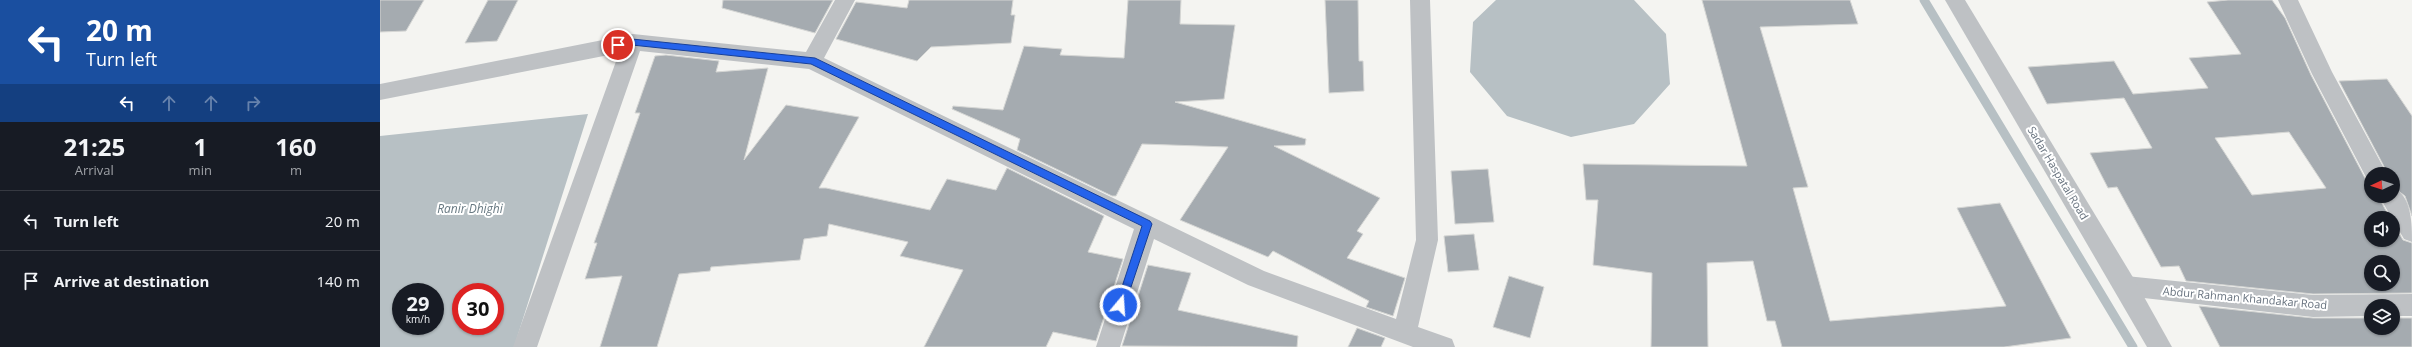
<!DOCTYPE html>
<html lang="en">
<head>
<meta charset="utf-8">
<style>
	body { margin:0; font-family:"Open Sans",sans-serif; background:#20242c; color:#f1f3f6; height:100vh; display:flex; flex-direction:column; font-size:15px; white-space:nowrap }
	* { box-sizing:border-box; margin:0 }
	p { font-size:13px; color:#9ea1a6 }
	.icon { flex:none; width:22px; height:22px; fill:none; stroke:currentColor; stroke-width:2; stroke-linecap:round; stroke-linejoin:round }
	.map { position:relative; flex:1; overflow:hidden }
	.drawer { display:flex; flex-direction:column; background:#171b24; width:380px }
	.drawer>* { flex:none }
	.top-card { background:#1a4fa0; color:#fff; overflow:hidden }
	.needle { width:26px; rotate:266deg }
	.controls { position:absolute; left:1984px; top:167px; display:grid; gap:8px }
	.controls a { display:grid; place-items:center; width:36px; height:36px; border-radius:50%; background:#171b24; box-shadow:0 1px 3px #0004; font-size:20px }
	.speed { position:absolute; left:12px; top:283px; display:flex; gap:8px; font-size:20px; font-weight:700; text-align:center }
	.speed>* { display:grid; place-content:center; width:52px; height:52px; border-radius:50%; background:#171b24; box-shadow:0 1px 3px #0004; line-height:1 }
	.speed small { font-size:10px; font-weight:400 }
	.speed .limit { border:6px solid #d22; background:#fff; color:#111 }
	.pin { position:absolute; display:grid; place-items:center; width:34px; height:34px; color:#fff; margin:-17px; border:2px solid #fff; border-radius:50%; box-shadow:0 1px 4px #0007 }
	.me { position:absolute; width:44px; margin:-22px; rotate:18deg; stroke-linejoin:round; filter:drop-shadow(0 0 3px #0008) }
	.turn { display:flex; align-items:center; gap:14px; height:84px; padding:0 20px; font-size:18px }
	.turn .icon { width:52px; height:52px; stroke-width:2.5 }
	.turn b { display:block; font-size:28px; line-height:34px }
	.lanes { display:flex; align-items:center; height:38px; padding:0 20px; background:#0003; justify-content:center; gap:20px; direction:ltr }
	.lanes .off { opacity:.35 }
	.eta { display:flex; justify-content:space-evenly; align-items:center; height:68px; text-align:center }
	.eta b { font-size:24px; font-weight:700; line-height:28px }
	ul { padding:0; list-style:none }
	li { display:flex; align-items:center; gap:12px; height:60px; padding:0 20px; border-top:1px solid #363941 }
	li div { flex:1 }
	li b { display:block; font-size:15px }
	li em { font-style:normal }
	main { display:flex; flex:1; min-height:0 }
	.map>svg:first-child { display:block }
	.water { fill:#b7c0c4; fill-rule:evenodd }
	.lines { fill:none; stroke-linecap:round; stroke-linejoin:round }
	.stream { stroke:#b7c0c4; stroke-width:9 }
	.building { fill:#a5abb0; stroke:#d5d6d4; fill-rule:evenodd }
	.minor { fill:#bec1c4; fill-rule:evenodd }
	.tertiary { fill:#bec1c4; fill-rule:evenodd }
	.route { fill:#2563eb; stroke:#184099 }
	.labels { text-anchor:middle; stroke-width:4; stroke-linejoin:round; paint-order:stroke }
	.street-label { font-size:11px; fill:#67727e; stroke:#fff }
	.water-label { font-size:12px; font-style:italic; fill:#687982; stroke:#fff }
</style>
</head>
<body>
<main>
<section class="drawer">
<div class="top-card">
<div class="turn"><svg class="icon" aria-label="left" viewBox="0 0 24 24"><path d="M17 20v-9H6M10 6l-5 5 5 5"/></svg><div><b>20 m</b>Turn left</div></div>
<div class="lanes"><svg class="icon" aria-label="left" viewBox="0 0 24 24"><path d="M17 20v-9H6M10 6l-5 5 5 5"/></svg><svg class="icon off" aria-label="ahead" viewBox="0 0 24 24"><path d="M12 20V5M6 11l6-6 6 6"/></svg><svg class="icon off" aria-label="ahead" viewBox="0 0 24 24"><path d="M12 20V5M6 11l6-6 6 6"/></svg><svg class="icon off" aria-label="right" viewBox="0 0 24 24"><path d="M7 20v-9h11M14 6l5 5-5 5"/></svg></div>
</div>
<div class="eta">
<div><b>21:25</b><p>Arrival</p></div>
<div><b>1</b><p>min</p></div>
<div><b>160</b><p>m</p></div>
</div>
<ul>
<li><svg class="icon" aria-label="left" viewBox="0 0 24 24"><path d="M17 20v-9H6M10 6l-5 5 5 5"/></svg><div><b>Turn left</b></div><em>20 m</em></li>
<li><svg class="icon" aria-label="arrive" viewBox="0 0 24 24"><path d="M6 21V4h12l-3 4 3 4H6"/></svg><div><b>Arrive at destination</b></div><em>140 m</em></li>
</ul>
</section>
<div class="map">
<svg width="2032" height="347" viewBox="0 0 2032 347">
	<rect width="100%" height="100%" fill="#f4f4f1"/>
	<path class="water" d="M1116,0h138l32,34 4,50 -36,40 -63,13 -64,-21 -37,-44 3,-50z
		M208,114l-74,233h-134v-211zM21,292h34v34h-34zM81,292h34v34h-34z"/>
	<g class="lines">
		<path class="stream" d="M1544,0l209,347"/>
	</g>
	<path class="building" d="M0,0h44l-18,31 -26,1z
		M108,0h30l-21,41 -32,2z
		M343,0h110l-18,33 -93,-25z
		M529,0h104l-2,15h4l-4,28 -80,4 -14,14 -81,-22 20,-37 51,6z
		M748,0h53l-1,24 55,1 -11,74 -49,3 131,37 -1,6 -31,1 106,52 -23,33 6,3 -16,24 58,20 -12,38 -27,-9 3,-6 -96,-50 -5,6 -88,-37 48,-73 -86,-3 -26,52h-4l-95,-46 3,-11 -68,-30 1,-3 50,4 21,-64 38,3 -2,6 64,3z
		M945,0h33l1,61h4l1,30 -35,2z
		M1322,0h148l8,24 -98,3 48,160 -15,1 37,133 176,-15 -49,-98 43,-5 71,135 -67,9h-222l-7,-26h-8l-14,-60 -46,2 1,84h-57l1,-74 -59,-8 5,-65h-12l-3,-36 164,2z
		M1848,0h44l13,18 26,57 56,107h4v14h7l12,22h-19v22h22v-17l10,17 9,3v50l-99,1 -127,-13 -7,-15 -18,1 -44,-80 -9,1 -18,-35 62,-5 -28,-50 -77,6 -19,-37 86,-6 19,33 75,-6 -19,-30 52,-4 -34,-52zM1909,132l37,56 -74,7 -37,-57zM1991,262h22v22h-22z
		M286,55l53,6 -3,11 52,-4 -24,92 42,-55 73,12 -40,71h7l104,22 17,-31 49,11 11,-22 97,48 -16,36 35,7 -27,82 -43,-9 -7,15h-122l39,-77 -63,-14 8,-14 -79,-18 -2,12 -23,3 -4,21 -89,7 -1,4 -31,3 -22,73h-57l22,-71 -37,3 12,-36h-3l46,-130h-5l20,-57z
		M2007,79l25,37v100l-7,-20 -12,-9v-13h-5l-49,-93z
		M1108,169l6,53 -39,2 -4,-53z
		M1094,234l5,36 -31,2 -4,-36z
		M768,265l43,8 -13,37 120,26 -1,11 -175,-1z
		M1129,276l35,11 -14,51 -37,-11z
		M1819,306l114,12h58v10h22v-10h19v29h-192z
		M977,328l28,10 -4,9h-33z"/>
	<g class="lines">
		<path class="minor" d="M455,0h20l-31,58 440,213 132,48 20,-79 -6,-240h20l8,240 -20,87 34,12 3,8h-42l-165,-62 -94,-46 -34,108h-24l38,-118 -325,-160 -169,-18 -103,296h-24l106,-294 -239,47v-16l253,-50 173,18z
			M1898,0h20l34,72 55,102h-16v7h-3l-56,-107z
			M2013,188c19,7 19,37 19,54l-8,-3 -25,-43h14z
			M1746,276l187,19 99,-1v22h-19v-10h-22v10l-58,1 -187,-21 -8,-3 -4,-7 4,-7z"/>
		<path class="tertiary" d="M1565,0h20l169,279 38,68h-25z"/>
	</g>
	<path class="route" d="M252,39l183,19 335,163 2,3 -28,84h-7l-1,-3 26,-79 -331,-162 -179,-19 -14,3 -5,-3 2,-3z"/>
	<g class="labels">
		<g class="street-label">
			<text transform="translate(1678 173) rotate(59)" y="4">Sadar Haspatal Road</text>
			<text transform="translate(1865 298) rotate(5)" y="4">Abdur Rahman Khandakar Road</text>
		</g>
		<g class="water-label">
			<text x="90" y="213">Ranir Dhighi</text>
		</g>
	</g>
</svg>
<div class="controls">
<a><svg class="needle" viewBox="-14 -14 28 28"><path d="M0-13l5 13h-10z" fill="#e53935"/><path d="M0 13l5-13h-10z" fill="#9ea1a6"/></svg></a>
<a><svg class="icon" aria-label="sound" viewBox="0 0 24 24"><path d="M4 9h4l5-4v14l-5-4H4zM17 9q2 3 0 6"/></svg></a>
<a><svg class="icon" aria-label="search" viewBox="0 0 24 24"><circle cx="10" cy="10" r="6"/><path d="M15 15l6 6"/></svg></a>
<a><svg class="icon" aria-label="layers" viewBox="0 0 24 24"><path d="M12 4l9 5-9 5-9-5zM3 14l9 5 9-5"/></svg></a>
</div>
<div class="speed"><div>29<small>km/h</small></div><div class="limit">30</div></div>
<div class="pin" style="left:238px;top:45px;background:#d93025"><svg class="icon" aria-label="arrive" viewBox="0 0 24 24"><path d="M6 21V4h12l-3 4 3 4H6"/></svg></div>
<svg class="me" style="left:740px;top:305px" viewBox="-20 -20 40 40"><circle r="17" fill="#2563eb" stroke="#fff" stroke-width="3"/><path d="M0-11L8 9 0 5-8 9z" fill="#fff"/></svg>
</div>
</main>
</body>
</html>
